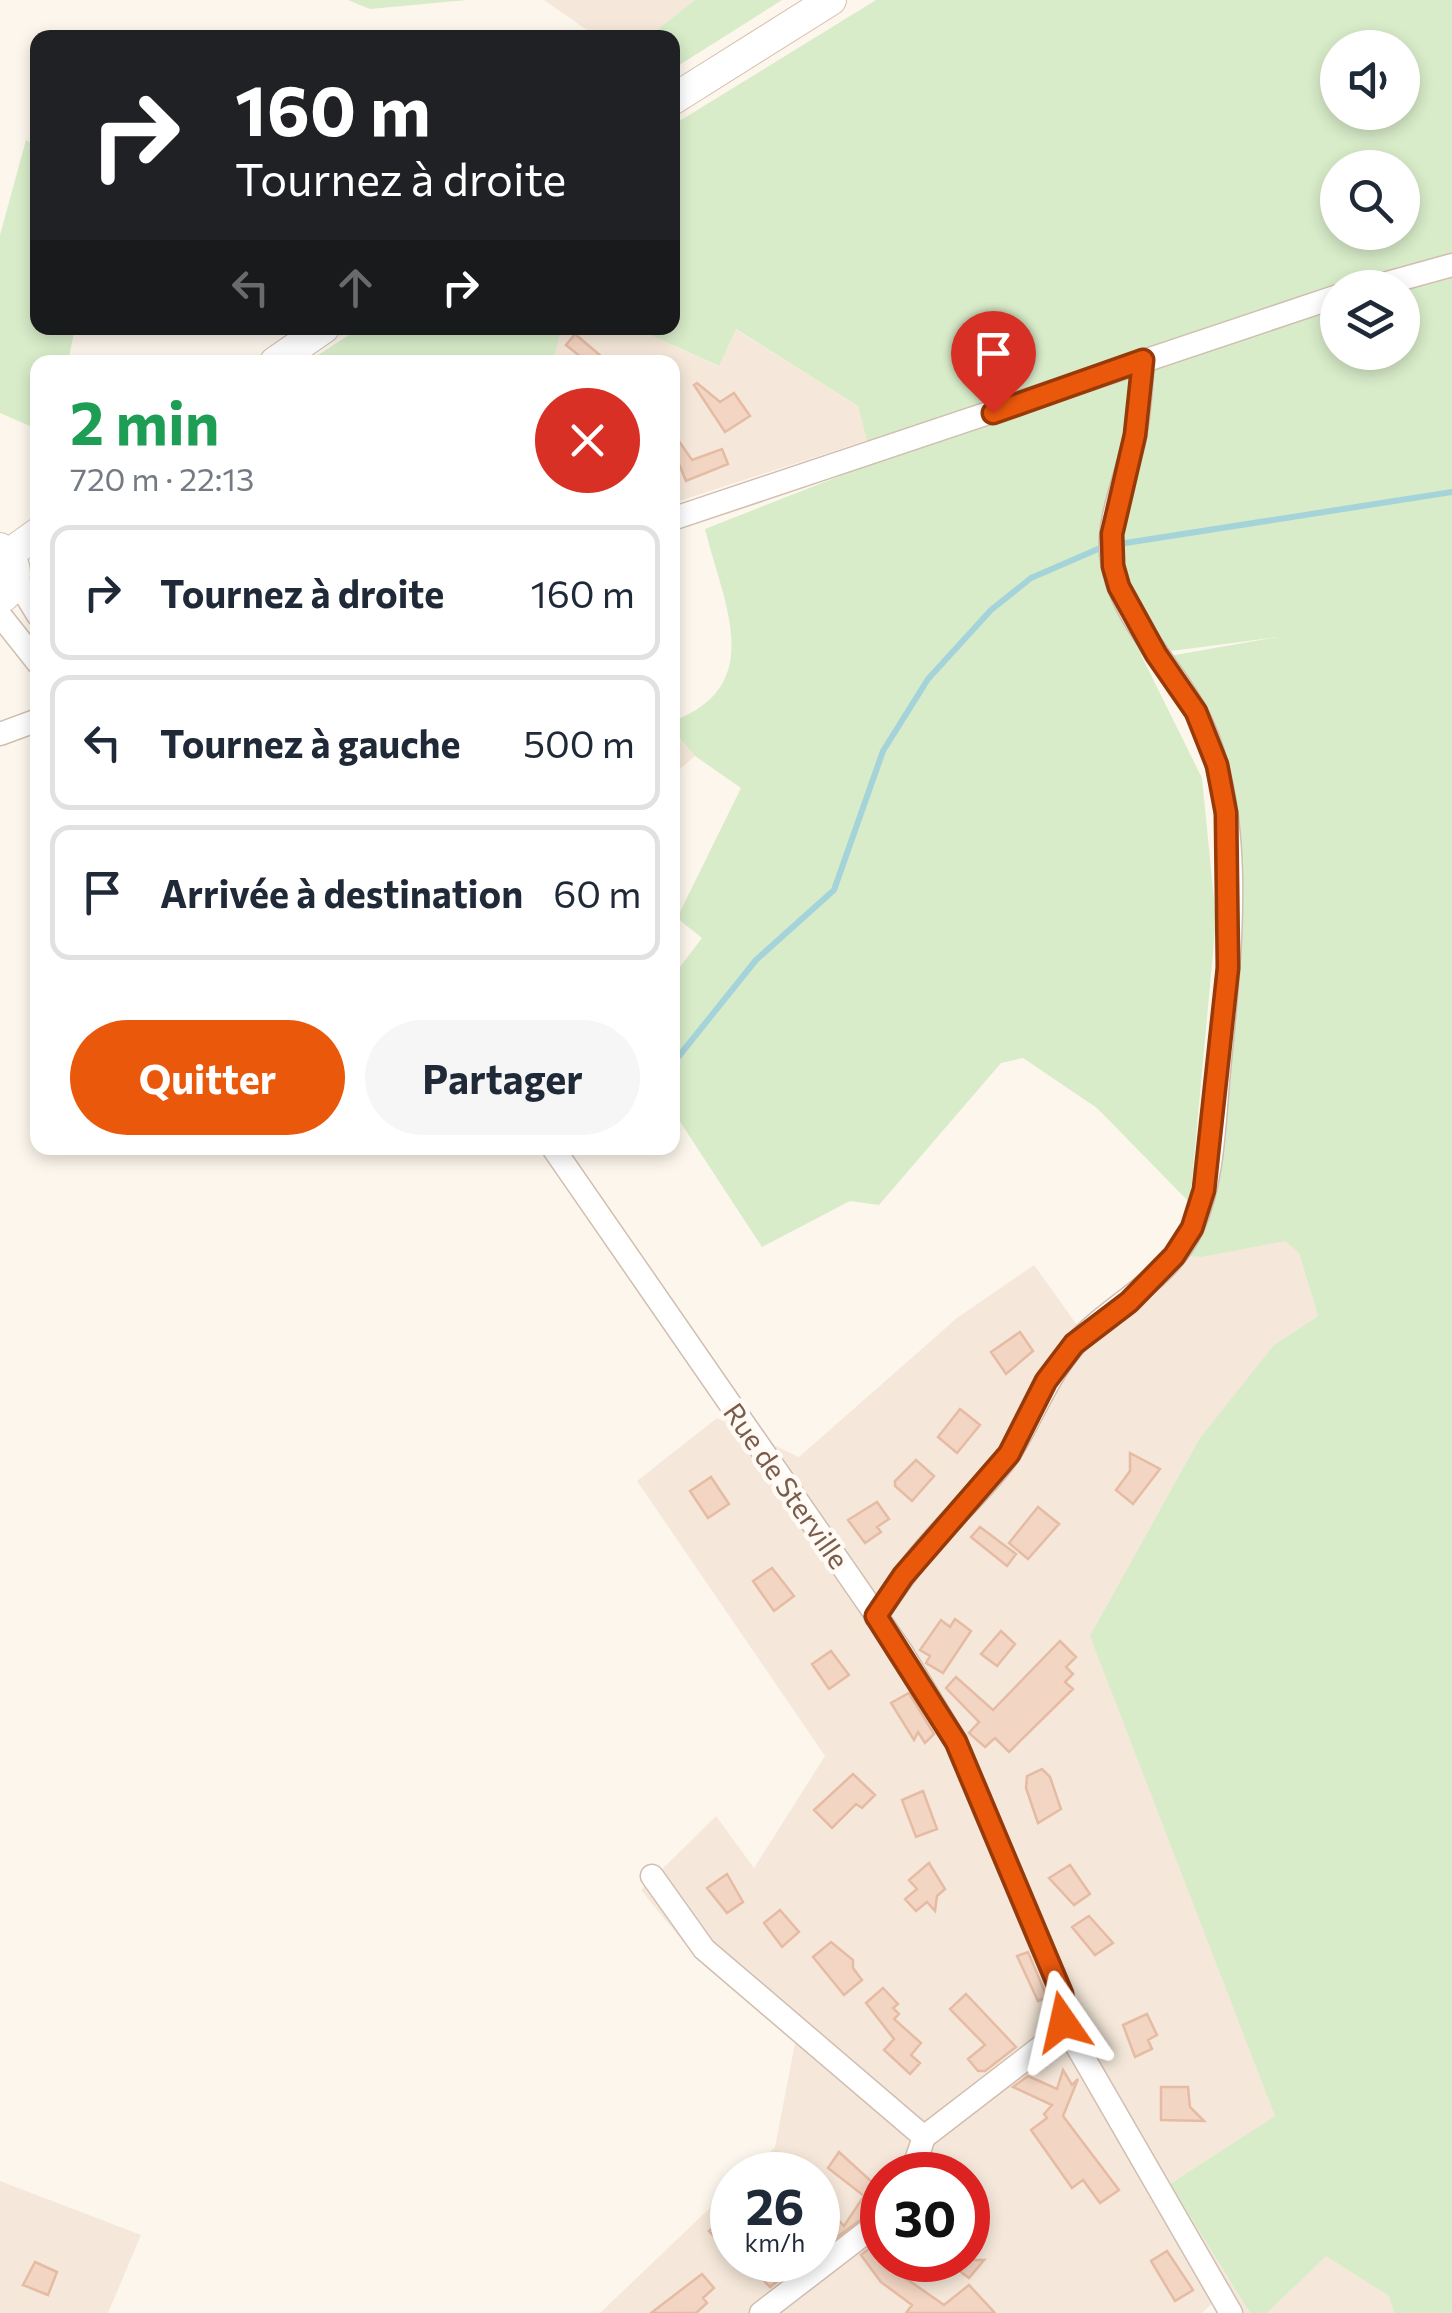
<!DOCTYPE html>
<html lang="fr">
<head>
<meta charset="utf-8">
<style>
	body { margin:0; font-family:Commissioner,sans-serif; background:#f6f6f7; color:#1f2937; height:100vh; display:flex; flex-direction:column; font-size:38px; white-space:nowrap }
	* { box-sizing:border-box; margin:0 }
	p { font-size:32px; color:#747a83 }
	.icon { flex:none; width:55px; height:55px; fill:none; stroke:currentColor; stroke-width:2; stroke-linecap:round; stroke-linejoin:round }
	.map { position:relative; flex:1; overflow:hidden }
	.sheet { position:absolute; left:30px; top:355px; width:650px; height:800px; display:flex; flex-direction:column; background:#fff; border-radius:20px; box-shadow:0 5px 15px #0003 }
	.sheet>* { flex:none }
	.top-card { position:absolute; left:30px; top:30px; width:650px; height:305px; border-radius:20px; box-shadow:0 5px 15px #0003; background:#202124; color:#fff; overflow:hidden }
	.buttons { position:absolute; left:1320px; top:30px; display:grid; gap:20px }
	.buttons a { display:grid; place-items:center; width:100px; height:100px; border-radius:50%; background:#fff; box-shadow:0 5px 15px #0003; font-size:50px }
	.speed { position:absolute; left:710px; top:2152px; display:flex; gap:20px; font-size:50px; font-weight:700; text-align:center }
	.speed>* { display:grid; place-content:center; width:130px; height:130px; border-radius:50%; background:#fff; box-shadow:0 5px 15px #0003; line-height:1 }
	.speed small { font-size:25px; font-weight:400 }
	.speed .limit { border:15px solid #d22; background:#fff; color:#111 }
	.pin { position:absolute; display:grid; place-items:center; width:85px; height:85px; color:#fff; margin:-102px -42px; border-radius:50% 50% 50% 0; rotate:-45deg; box-shadow:0 0 10px #0007 }
	.pin .icon { rotate:45deg }
	.me { position:absolute; width:110px; margin:-55px; rotate:349deg; stroke-linejoin:round; filter:drop-shadow(0 0 8px #0008) }
	.turn { display:flex; align-items:center; gap:35px; height:210px; padding:0 40px; font-size:45px }
	.turn .icon { width:130px; height:130px; stroke-width:2.5 }
	.turn b { display:block; font-size:70px; line-height:85px }
	.lanes { display:flex; align-items:center; height:95px; padding:0 40px; background:#0003; justify-content:center; gap:50px; direction:ltr }
	.lanes .off { opacity:.35 }
	.round { display:grid; place-items:center; flex:none; width:105px; height:105px; border-radius:52px; background:#f6f6f7 }
	.overview { display:flex; align-items:center; justify-content:space-between; height:170px; padding:0 40px }
	h1 { font-size:60px; font-weight:700; line-height:75px; color:#1e9e55 }
	.button { display:flex; gap:20px; margin-top:auto; padding:20px 40px }
	.button a { flex:1; height:115px; border-radius:60px; background:#ea580c; color:#fff; font-size:40px; font-weight:700; line-height:115px; text-align:center }
	.button a+a { background:#f6f6f7; color:#1f2937 }
	ul { padding:0; list-style:none }
	li { display:flex; align-items:center; gap:30px; height:135px; margin:0 20px 15px; padding:0 20px; border:5px solid #e0e1e3; border-radius:20px }
	li div { flex:1 }
	li b { display:block; font-size:38px }
	li em { font-style:normal }
	.map>svg:first-child { display:block }
	.residential { fill:#f5e8da; fill-rule:evenodd }
	.green { fill:#d8ecc9; fill-rule:evenodd }
	.lines { fill:none; stroke-linecap:round; stroke-linejoin:round }
	.stream { stroke:#a5d3da; stroke-width:6 }
	.building { fill:#f3d5c3; stroke:#e6bba3; stroke-width:2.5 }
	.street-casing { stroke:#d1beb0; stroke-width:25 }
	.secondary-casing { stroke:#d6c0b0; stroke-width:32 }
	.street { stroke:#fff; stroke-width:22 }
	.secondary { stroke:#fff; stroke-width:30 }
	.route-casing { stroke:#983908; stroke-width:25 }
	.route { stroke:#ea580c; stroke-width:18 }
	.labels { text-anchor:middle; stroke-width:9; stroke-linejoin:round; paint-order:stroke }
	.street-label { font-size:28px; fill:#7a5c4d; stroke:#fffaf3 }
</style>
</head>
<body>
<div class="map">
<svg width="1452" height="2313" viewBox="0 0 1452 2313">
	<rect width="100%" height="100%" fill="#fdf6ec"/>
	<path class="residential" d="M544,0h151l-47,38 -51,-1z
		M562,328h73l83,38 17,-37 123,77 10,34 -195,63 -1,-141h-119z
		M672,731l23,25 -22,19h-1z
		M1285,1240l14,13 19,63 -44,29 -5,750 6,22 -105,67 80,129h-27l-8,-12 -13,12h-602l132,-126v73h86v-85h-73l30,-28 20,-104 -97,-83 -57,-70 75,-74 38,52 71,-112 -188,-275 80,-63 82,39 158,-139 77,-53 51,71 89,-80 28,1zM882,2175h86v85h-86z
		M0,2181l141,54 -33,78h-108z
		M1326,2255l64,41 4,17h-127z"/>
	<path class="green" d="M348,0h119l-97,9z
		M695,0h87l-109,69 -1,-31 -24,-1z
		M876,0h576v2313h-58l-5,-17 -63,-40 -59,57h-17l-80,-129 105,-68 -185,-480 110,-198 74,-93 44,-29 -19,-63 -14,-12 -83,16 -19,-1 33,-70 23,-333 -70,-197 109,-19 -137,18 61,123 14,142 -26,283 -93,-95 -74,-50 -22,5 -122,142 -29,-4 -88,46 -89,-136v-135l29,-38 -25,-20 64,-130 -46,-32 -22,-25v-10c95,-36 50,-118 32,-192l168,-66 -15,-57 -122,-77 -17,37 -84,-38h37l1,-203zM1338,48h64v64h-64zM1338,168h64v64h-64zM1338,288h64v64h-64z
		M26,140l11,6 1,182h37l-7,34h-30l-1,67 -37,-16v-178z
		M360,328h202l-9,34h-246z"/>
	<g class="lines">
		<path class="stream" d="M1119,544l333,-52
			M672,1058l7,-2 77,-96 78,-70 49,-139 45,-72 63,-69 40,-32 67,-29"/>
	</g>
	<path class="building" d="M575,334l33,28h-21l-21,-17z
		M697,383l23,19 14,-9 16,23 -25,16 -31,-47z
		M674,434l18,26 30,-11 6,15 -42,17 -14,-34z
		M1020,1332l13,19 -27,23 -15,-22z
		M960,1409l20,16 -23,28 -19,-16z
		M1130,1453l30,16 -27,35 -17,-14 14,-19z
		M916,1460l18,16 -22,25 -17,-15v-5z
		M711,1477l18,27 -21,14 -18,-27z
		M877,1502l12,17 -12,8 4,5 -16,11 -17,-23z
		M1038,1507l21,17 -31,35 -19,-16z
		M980,1527l36,27 -9,12 -36,-29z
		M772,1568l22,28 -20,15 -21,-30z
		M955,1619l16,12 -28,42 -17,-10 4,-7 -10,-6 21,-30 9,7z
		M1001,1631l14,13 -18,22 -16,-12z
		M1060,1641l16,16 -10,10 7,7 -8,8 8,7 -64,63 -14,-14 -10,9 -16,-14 10,-11 -33,-34 10,-11 37,33z
		M831,1651l18,24 -20,14 -17,-25z
		M909,1693l25,41 -9,9 -7,-11 -4,8 -23,-37z
		M1042,1769l8,8 11,32 -23,14 -12,-35 1,-12z
		M853,1774l22,21 -13,13 -6,-4 -24,24 -18,-18z
		M923,1791l14,38 -21,8 -14,-37z
		M929,1863l16,26 -8,7 -2,15 -8,-9 -11,9 -11,-12 12,-10 -8,-9z
		M1070,1865l20,29 -16,11 -25,-27z
		M727,1874l16,28 -16,11 -20,-25z
		M780,1910l19,22 -17,15 -18,-24z
		M1089,1916l24,27 -18,12 -23,-28z
		M831,1942l22,18v8l9,12 -18,15 -31,-38z
		M1028,1952l19,45 -9,4 -21,-45z
		M883,1988l15,16 -5,4 6,6 -5,5 27,24 -10,12 9,8 -10,11 -26,-24 10,-11 -28,-36z
		M966,1994l50,53 -31,24h-7l-10,-12 17,-14 -35,-36z
		M1147,2014l10,21 -9,5 4,9 -17,8 -12,-32z
		M1063,2070l9,15 6,-6 -15,37 56,74 -19,13 -17,-23 -11,8 -41,-58 16,-12 -3,-4 8,-9 -39,-18 15,-11 29,13z
		M1161,2087h27l2,20 14,14 -43,-1z
		M839,2152l43,39v13l-64,47v-53l26,28 20,-30 -36,-28z
		M776,2153l20,22h-46z
		M732,2203v40l-3,-4 -7,6 -13,-14 7,-6 -4,-4z
		M874,2245l20,25 50,35 25,-20 26,28h-89l6,-8 -31,-23 -20,-27z
		M1167,2251l26,39 -18,11 -24,-40z
		M744,2260h61l-35,27z
		M945,2260h39l-15,18z
		M35,2262l22,10 -9,23 -25,-10z
		M702,2274l12,14 -11,10 4,5 -11,10h-45z"/>
	<g class="lines">
		<defs>
			<path id="street" d="M1369,288l83,-23
				M672,519l666,-223
				M16,579l22,36
				M0,615l38,48
				M0,734l38,-14
				M553,1148l348,503 55,91 106,252 1,28 -9,15 -130,100 -13,38
				M876,1617c18,-28 37,-55 59,-79 24,-28 54,-54 75,-85 22,-35 35,-72 61,-104 37,-45 97,-66 122,-122 21,-49 21,-105 26,-157 10,-107 30,-259 -23,-358 -27,-51 -79,-97 -85,-158 -3,-38 17,-81 24,-118 5,-25 6,-51 8,-76
				M652,1876l52,73 220,188
				M1063,2022l168,291
				M761,2313l121,-93"/>
			<path id="secondary" d="M672,100l159,-100
				M275,362l49,-34
				M0,548c20,15 20,37 0,51
				M9,554l29,-21"/>
		</defs>
		<use href="#street" class="street-casing"/>
		<use href="#secondary" class="secondary-casing"/>
		<use href="#street" class="street"/>
		<use href="#secondary" class="secondary"/>
	</g>
	<g class="lines">
		<defs>
			<path id="route" d="M993,413l150,-53 -8,75 -23,99 1,32 6,21 37,67 40,58 21,53 9,48 2,155 -24,222 -12,38 -18,28 -45,46 -55,42 -28,37 -37,73 -106,122 -27,40 80,126 106,252 1,28"/>
		</defs>
		<use href="#route" class="route-casing"/>
		<use href="#route" class="route"/>
	</g>
	<g class="labels">
		<g class="street-label">
			<text transform="translate(786 1486) rotate(55)" y="10">Rue de Sterville</text>
		</g>
	</g>
</svg>
<div class="buttons">
<a><svg class="icon" aria-label="sound" viewBox="0 0 24 24"><path d="M4 9h4l5-4v14l-5-4H4zM17 9q2 3 0 6"/></svg></a>
<a><svg class="icon" aria-label="search" viewBox="0 0 24 24"><circle cx="10" cy="10" r="6"/><path d="M15 15l6 6"/></svg></a>
<a><svg class="icon" aria-label="layers" viewBox="0 0 24 24"><path d="M12 4l9 5-9 5-9-5zM3 14l9 5 9-5"/></svg></a>
</div>
<div class="speed"><div>26<small>km/h</small></div><div class="limit">30</div></div>
<div class="pin" style="left:993px;top:413px;background:#d93025"><svg class="icon" aria-label="arrive" viewBox="0 0 24 24"><path d="M6 21V4h12l-3 4 3 4H6"/></svg></div>
<svg class="me" style="left:1063px;top:2022px" viewBox="-20 -20 40 40"><path d="M0-17L14 15 0 8-14 15z" fill="#ea580c" stroke="#fff" stroke-width="4"/></svg>
<div class="top-card">
<div class="turn"><svg class="icon" aria-label="right" viewBox="0 0 24 24"><path d="M7 20v-9h11M14 6l5 5-5 5"/></svg><div><b>160 m</b>Tournez à droite</div></div>
<div class="lanes"><svg class="icon off" aria-label="left" viewBox="0 0 24 24"><path d="M17 20v-9H6M10 6l-5 5 5 5"/></svg><svg class="icon off" aria-label="ahead" viewBox="0 0 24 24"><path d="M12 20V5M6 11l6-6 6 6"/></svg><svg class="icon" aria-label="right" viewBox="0 0 24 24"><path d="M7 20v-9h11M14 6l5 5-5 5"/></svg></div>
</div>
<section class="sheet">
<div class="overview"><div><h1>2 min</h1><p>720 m · 22:13</p></div><a class="round" style="background:#d93025;color:#fff"><svg class="icon" aria-label="close" viewBox="0 0 24 24"><path d="M6 6l12 12M18 6L6 18"/></svg></a></div>
<ul>
<li><svg class="icon" aria-label="right" viewBox="0 0 24 24"><path d="M7 20v-9h11M14 6l5 5-5 5"/></svg><div><b>Tournez à droite</b></div><em>160 m</em></li>
<li><svg class="icon" aria-label="left" viewBox="0 0 24 24"><path d="M17 20v-9H6M10 6l-5 5 5 5"/></svg><div><b>Tournez à gauche</b></div><em>500 m</em></li>
<li><svg class="icon" aria-label="arrive" viewBox="0 0 24 24"><path d="M6 21V4h12l-3 4 3 4H6"/></svg><div><b>Arrivée à destination</b></div><em>60 m</em></li>
</ul>
<div class="button"><a>Quitter</a><a>Partager</a></div>
</section>
</div>
</body>
</html>
